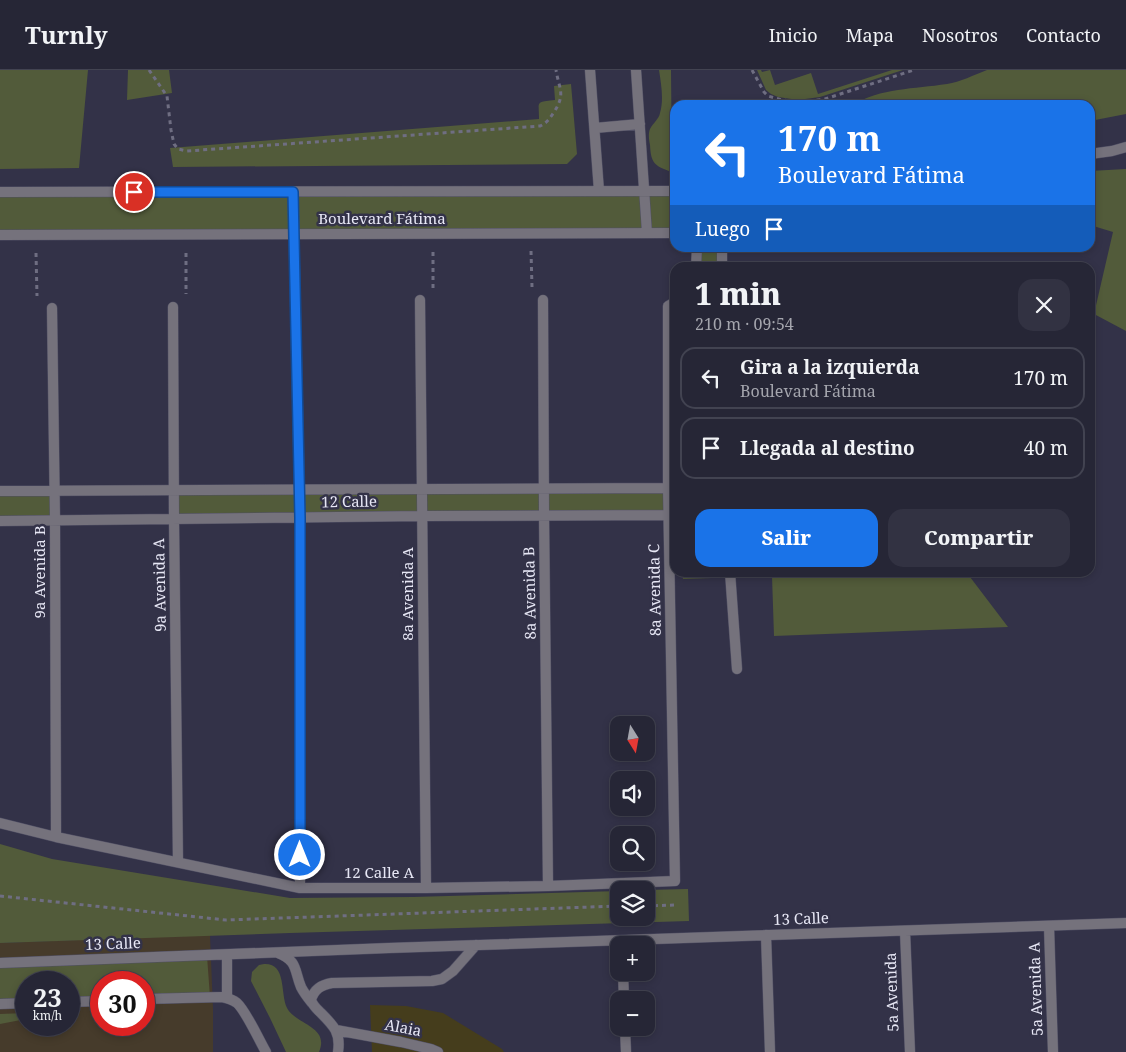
<!DOCTYPE html>
<html lang="es">
<head>
<meta charset="utf-8">
<style>
	body { margin:0; font-family:"Noto Serif",serif; background:#323242; color:#f1f3f6; height:100vh; display:flex; flex-direction:column; font-size:19px; white-space:nowrap }
	* { box-sizing:border-box; margin:0 }
	p { font-size:16px; color:#a4a5ad }
	.icon { flex:none; width:28px; height:28px; fill:none; stroke:currentColor; stroke-width:2; stroke-linecap:round; stroke-linejoin:round }
	.map { position:relative; flex:1; overflow:hidden }
	.details { position:absolute; left:670px; top:192px; width:425px; height:315px; display:flex; flex-direction:column; background:#262636; border-radius:15px; box-shadow:0 2px 8px #0003,0 0 0 1px #424351 }
	.details>* { flex:none }
	.banner { position:absolute; left:670px; top:30px; width:425px; height:152px; border-radius:15px; box-shadow:0 2px 8px #0003,0 0 0 1px #424351; background:#1a73e8; color:#fff; overflow:hidden }
	.needle { width:32px; rotate:169deg }
	.controls { position:absolute; left:610px; top:646px; display:grid; gap:10px }
	.controls a { display:grid; place-items:center; width:45px; height:45px; border-radius:10px; background:#262636; box-shadow:0 2px 8px #0003,0 0 0 1px #424351; font-size:25px }
	.speed { position:absolute; left:15px; top:901px; display:flex; gap:10px; font-size:25px; font-weight:700; text-align:center }
	.speed>* { display:grid; place-content:center; width:65px; height:65px; border-radius:50%; background:#262636; box-shadow:0 2px 8px #0003,0 0 0 1px #424351; line-height:1 }
	.speed small { font-size:12px; font-weight:400 }
	.speed .limit { border:8px solid #d22; background:#fff; color:#111 }
	.pin { position:absolute; display:grid; place-items:center; width:42px; height:42px; color:#fff; margin:-21px; border:2px solid #fff; border-radius:50%; box-shadow:0 1px 5px #0007 }
	.me { position:absolute; width:55px; margin:-28px; rotate:0deg; stroke-linejoin:round; filter:drop-shadow(0 0 4px #0008) }
	.turn { display:flex; align-items:center; gap:18px; height:105px; padding:0 25px; font-size:22px }
	.turn .icon { width:65px; height:65px; stroke-width:2.5 }
	.turn b { display:block; font-size:35px; line-height:42px }
	.then { display:flex; align-items:center; height:48px; padding:0 25px; background:#0003; gap:10px; font-size:19px }
	.round { display:grid; place-items:center; flex:none; width:52px; height:52px; border-radius:15px; background:#323242 }
	.head { display:flex; align-items:center; justify-content:space-between; height:85px; padding:0 25px }
	h1 { font-size:30px; font-weight:800; line-height:38px }
	.primary-button { display:flex; gap:10px; margin-top:auto; padding:10px 25px }
	.primary-button a { flex:1; height:58px; border-radius:15px; background:#1a73e8; color:#fff; font-size:20px; font-weight:800; line-height:58px; text-align:center }
	.primary-button a+a { background:#323242; color:#f1f3f6 }
	ul { padding:0; list-style:none }
	li { display:flex; align-items:center; gap:15px; height:62px; margin:0 10px 8px; padding:0 15px; border:2px solid #424351; border-radius:15px }
	li div { flex:1 }
	li b { display:block; font-size:19px }
	li em { font-style:normal }
	header { display:flex; align-items:center; gap:30px; box-sizing:border-box; height:70px; padding:0 25px; background:#262636; border-bottom:1px solid #424351 }
	header strong { font-size:24px }
	nav { display:flex; gap:28px; margin-inline-start:auto; font-size:18px }
	.map>svg:first-child { display:block }
	.commercial { fill:#463b2b; fill-rule:evenodd }
	.green { fill:#525b3a }
	.sand { fill:#453d1c }
	.lines { fill:none; stroke-linecap:round; stroke-linejoin:round }
	.street-casing { stroke:#504f64; stroke-width:11 }
	.path { stroke:#6f6e82; stroke-width:3; stroke-dasharray:4 4; stroke-linecap:butt }
	.street { stroke:#75727c; stroke-width:10 }
	.route-casing { stroke:#114b97; stroke-width:12 }
	.route { stroke:#1a73e8; stroke-width:9 }
	.labels { text-anchor:middle; stroke-width:5; stroke-linejoin:round; paint-order:stroke }
	.street-label { font-size:15px; fill:#e7e7f5; stroke:#333248 }
</style>
</head>
<body>
<header>
<strong>Turnly</strong>
<nav><a>Inicio</a><a>Mapa</a><a>Nosotros</a><a>Contacto</a></nav>
</header>
<div class="map">
<svg width="1126" height="982" viewBox="0 0 1126 982">
	<rect width="100%" height="100%" fill="#333248"/>
	<path class="commercial" d="M210,865l3,74v43h-213v-109zM26,912h43v43h-43zM101,912h43v43h-43z"/>
	<path class="green" d="M0,0h88l-9,98 -79,1z
		M128,0h41l3,23 -45,7z
		M659,0h12l1,102c-18,-6 -21,-9 -22,-27 -1,-5 -2,-11 0,-16 3,-6 9,-10 10,-16 4,-13 1,-30 -1,-43z
		M757,0h4l1,2 8,-2 5,15 36,-12 7,21 74,-24h11l-83,27 -22,3 -20,-3 -7,-3 -5,-4z
		M987,0h139v44l-36,7v-16h-238c29,-17 62,-16 95,-21 13,-2 27,-9 40,-14z
		M571,14l6,70 -10,10 -394,3 -3,-19 369,-29c0,-18 -4,-17 16,-19l-1,-14z
		M1126,99v162l-32,-17 19,-82 -23,-7v-54z
		M675,121v42l-675,2v-43z
		M697,178h25v19l-26,1z
		M668,418v27l-494,4v-27z
		M0,421h54l1,27 -55,3z
		M682,503h29l1,5 -29,1z
		M750,503h217l41,54 -234,9 -2,-60 -25,1z
		M0,774l52,15 238,39 123,-1 206,-6v27h27v-28l42,-1 1,32 -399,12 -290,10z
		M207,886l3,41 -66,2v-17h-43v19l-32,1v-20h-43v21l-26,1v-41z
		M264,894c23,-1 16,29 23,44 9,17 43,18 32,44h-33l-16,-34 -19,-37 1,-9 7,-7z
		M26,943v6l-26,5v-10z"/>
	<path class="sand" d="M370,935l36,1 37,7 59,36 2,3h-132z"/>
	<g class="lines">
		<defs>
			<path id="street" d="M590,0l9,121
				M636,0l11,163
				M595,58l45,-4
				M1090,84l22,-3 14,-4
				M0,122l675,-1
				M293,122l7,326v370
				M0,165l675,-2
				M722,178v20
				M696,198l1,-20
				M420,230l6,588
				M543,230l1,213 4,373
				M173,237l1,212 4,343
				M52,238l3,213 1,316
				M0,421l668,-3
				M0,451l422,-5 246,-1
				M730,502l7,97
				M0,753l56,14 244,51h126l122,-2 127,-5 -7,-393v-182l7,-4
				M1049,856l4,126
				M905,861l5,121
				M766,865l4,117
				M278,883c20,8 16,17 23,34 3,6 7,11 11,16
				M0,893l389,-15 737,-25
				M623,902l1,28
				M227,928v-43
				M144,929l78,-2c5,1 10,2 15,6 9,8 22,37 29,49
				M69,932l32,-1
				M0,934l26,-1
				M625,958l1,24
				M336,960l65,12 30,7 7,3
				M338,982c3,-19 -4,-26 -17,-39 -4,-4 -8,-7 -10,-13 3,-11 10,-15 21,-17l100,-2 10,-2 11,-8 23,-26"/>
		</defs>
		<use href="#street" class="street-casing"/>
		<path class="path" d="M149,0l18,26 4,34 3,14 4,5 9,2 353,-25c7,-3 10,-8 14,-14 12,-18 5,-23 2,-42
			M752,0l12,22 4,4 14,4 21,2 22,-3 89,-29
			M531,181l1,36
			M433,182v36
			M36,183l1,43
			M186,183v41
			M0,826l226,24 393,-14
			M646,836l29,-1"/>
		<use href="#street" class="street"/>
	</g>
	<g class="lines">
		<defs>
			<path id="route" d="M134,122h159l7,326v337"/>
		</defs>
		<use href="#route" class="route-casing"/>
		<use href="#route" class="route"/>
	</g>
	<g class="labels">
		<g class="street-label">
			<text x="382" y="154">Boulevard Fátima</text>
			<text transform="translate(349 432) rotate(-1)" y="5">12 Calle</text>
			<text transform="translate(40 502) rotate(-90)" y="5">9a Avenida B</text>
			<text transform="translate(160 515) rotate(-91)" y="5">9a Avenida A</text>
			<text transform="translate(655 520) rotate(-91)" y="5">8a Avenida C</text>
			<text transform="translate(530 523) rotate(-91)" y="5">8a Avenida B</text>
			<text transform="translate(408 524) rotate(-90)" y="5">8a Avenida A</text>
			<text x="379" y="808">12 Calle A</text>
			<text transform="translate(801 849) rotate(-2)" y="5">13 Calle</text>
			<text transform="translate(113 874) rotate(-2)" y="5">13 Calle</text>
			<text transform="translate(1036 919) rotate(-92)" y="5">5a Avenida A</text>
			<text transform="translate(892 922) rotate(-92)" y="5">5a Avenida</text>
			<text transform="translate(403 958) rotate(11)" y="5">Alaia</text>
		</g>
	</g>
</svg>
<div class="controls">
<a><svg class="needle" viewBox="-14 -14 28 28"><path d="M0-13l5 13h-10z" fill="#e53935"/><path d="M0 13l5-13h-10z" fill="#a4a5ad"/></svg></a>
<a><svg class="icon" aria-label="sound" viewBox="0 0 24 24"><path d="M4 9h4l5-4v14l-5-4H4zM17 9q2 3 0 6"/></svg></a>
<a><svg class="icon" aria-label="search" viewBox="0 0 24 24"><circle cx="10" cy="10" r="6"/><path d="M15 15l6 6"/></svg></a>
<a><svg class="icon" aria-label="layers" viewBox="0 0 24 24"><path d="M12 4l9 5-9 5-9-5zM3 14l9 5 9-5"/></svg></a>
<a>+</a>
<a>−</a>
</div>
<div class="speed"><div>23<small>km/h</small></div><div class="limit">30</div></div>
<div class="pin" style="left:134px;top:122px;background:#d93025"><svg class="icon" aria-label="arrive" viewBox="0 0 24 24"><path d="M6 21V4h12l-3 4 3 4H6"/></svg></div>
<svg class="me" style="left:300px;top:785px" viewBox="-20 -20 40 40"><circle r="17" fill="#1a73e8" stroke="#fff" stroke-width="3"/><path d="M0-11L8 9 0 5-8 9z" fill="#fff"/></svg>
<div class="banner">
<div class="turn"><svg class="icon" aria-label="left" viewBox="0 0 24 24"><path d="M17 20v-9H6M10 6l-5 5 5 5"/></svg><div><b>170 m</b>Boulevard Fátima</div></div>
<div class="then">Luego<svg class="icon" aria-label="arrive" viewBox="0 0 24 24"><path d="M6 21V4h12l-3 4 3 4H6"/></svg></div>
</div>
<section class="details">
<div class="head"><div><h1>1 min</h1><p>210 m · 09:54</p></div><a class="round"><svg class="icon" aria-label="close" viewBox="0 0 24 24"><path d="M6 6l12 12M18 6L6 18"/></svg></a></div>
<ul>
<li><svg class="icon" aria-label="left" viewBox="0 0 24 24"><path d="M17 20v-9H6M10 6l-5 5 5 5"/></svg><div><b>Gira a la izquierda</b><p>Boulevard Fátima</p></div><em>170 m</em></li>
<li><svg class="icon" aria-label="arrive" viewBox="0 0 24 24"><path d="M6 21V4h12l-3 4 3 4H6"/></svg><div><b>Llegada al destino</b></div><em>40 m</em></li>
</ul>
<div class="primary-button"><a>Salir</a><a>Compartir</a></div>
</section>
</div>
</body>
</html>
